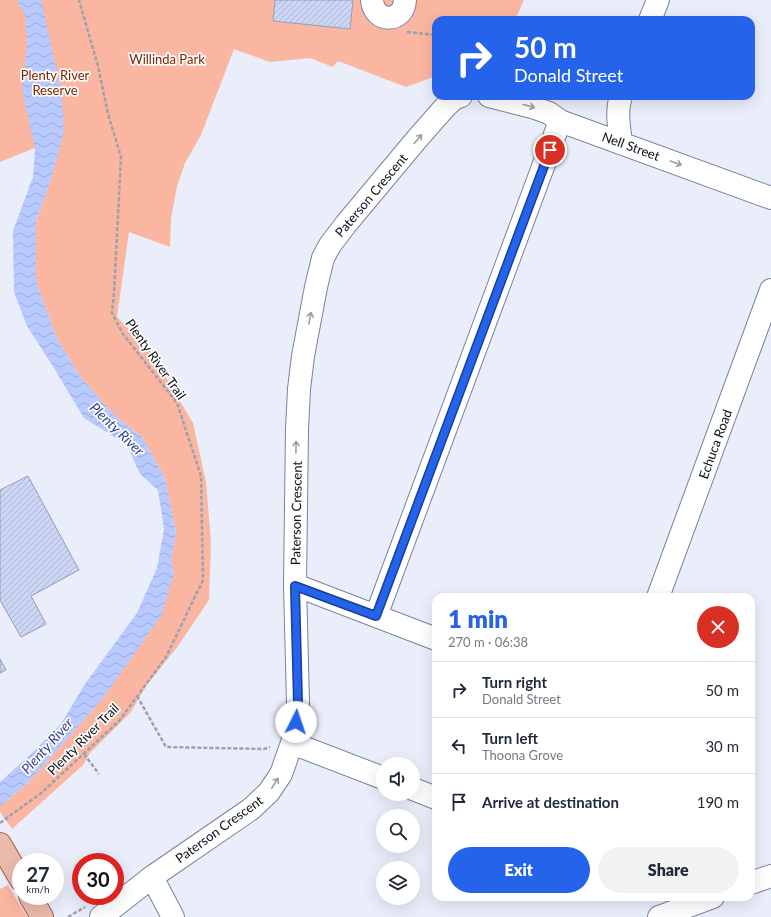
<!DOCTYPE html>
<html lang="en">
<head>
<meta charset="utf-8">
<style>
	body { margin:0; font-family:Lato,sans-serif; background:#f2f2f3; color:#1f2937; height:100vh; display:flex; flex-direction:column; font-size:15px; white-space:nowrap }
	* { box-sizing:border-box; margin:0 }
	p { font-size:13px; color:#747a83 }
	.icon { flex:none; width:22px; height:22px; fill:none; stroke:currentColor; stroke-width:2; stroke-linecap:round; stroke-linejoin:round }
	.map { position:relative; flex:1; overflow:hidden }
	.sheet { position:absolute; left:432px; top:593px; width:323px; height:308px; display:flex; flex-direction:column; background:#fff; border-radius:12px; box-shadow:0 4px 16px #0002 }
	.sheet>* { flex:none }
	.top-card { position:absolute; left:432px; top:16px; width:323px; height:84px; border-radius:12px; box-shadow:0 4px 16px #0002; background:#2563eb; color:#fff; overflow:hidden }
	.buttons { position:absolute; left:376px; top:757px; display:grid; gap:8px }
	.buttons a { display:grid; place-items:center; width:44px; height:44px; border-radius:50%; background:#fff; box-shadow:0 4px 16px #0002; font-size:20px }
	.speed { position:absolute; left:12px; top:853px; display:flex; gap:8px; font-size:20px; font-weight:700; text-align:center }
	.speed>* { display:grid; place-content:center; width:52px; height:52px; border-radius:50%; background:#fff; box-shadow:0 4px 16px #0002; line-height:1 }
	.speed small { font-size:10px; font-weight:400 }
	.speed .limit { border:6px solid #d22; background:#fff; color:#111 }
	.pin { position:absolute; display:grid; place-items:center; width:34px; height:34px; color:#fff; margin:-17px; border:2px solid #fff; border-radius:50%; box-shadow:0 1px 4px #0007 }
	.me { position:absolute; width:44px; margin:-22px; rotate:4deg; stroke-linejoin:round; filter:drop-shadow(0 0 3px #0008) }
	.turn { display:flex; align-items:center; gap:14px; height:84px; padding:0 16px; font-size:18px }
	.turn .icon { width:52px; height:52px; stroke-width:2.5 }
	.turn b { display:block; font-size:28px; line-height:34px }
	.round { display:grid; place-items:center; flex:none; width:42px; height:42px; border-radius:21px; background:#f2f2f3 }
	.head { display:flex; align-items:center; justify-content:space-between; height:68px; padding:0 16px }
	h1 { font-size:24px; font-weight:800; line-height:30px; color:#2563eb }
	.action { display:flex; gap:8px; margin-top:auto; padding:8px 16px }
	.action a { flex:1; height:46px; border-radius:24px; background:#2563eb; color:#fff; font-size:16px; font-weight:800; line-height:46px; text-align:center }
	.action a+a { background:#f2f2f3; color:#1f2937 }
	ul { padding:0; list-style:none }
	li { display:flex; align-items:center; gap:12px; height:56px; padding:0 16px; border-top:1px solid #e0e1e3 }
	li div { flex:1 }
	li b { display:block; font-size:15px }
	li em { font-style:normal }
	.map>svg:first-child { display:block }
	.green { fill:#fab6a1 }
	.water { fill:url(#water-waves) }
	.building { fill:url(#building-hatch); stroke:#929cb8 }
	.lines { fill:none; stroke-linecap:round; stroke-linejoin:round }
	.minor-casing { stroke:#79839e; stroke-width:24 }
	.major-casing { stroke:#946052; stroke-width:24 }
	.path { stroke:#9da1ad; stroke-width:2.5; stroke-dasharray:4 2; stroke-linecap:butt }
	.minor { stroke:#fff; stroke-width:22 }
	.major { stroke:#ecbaab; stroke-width:22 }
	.oneway { stroke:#9d9ea2 }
	.route-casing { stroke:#184099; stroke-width:10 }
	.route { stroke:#2563eb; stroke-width:7 }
	.labels { text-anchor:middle; stroke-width:3.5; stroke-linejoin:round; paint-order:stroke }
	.park-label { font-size:13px; fill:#7c2506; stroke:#fcfcfc }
	.street-label { font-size:13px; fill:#090d16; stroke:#fcfcfc }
	.water-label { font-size:14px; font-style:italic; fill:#354792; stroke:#fcfcfc }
</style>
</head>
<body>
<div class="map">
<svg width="771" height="917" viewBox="0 0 771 917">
	<defs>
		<pattern id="water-waves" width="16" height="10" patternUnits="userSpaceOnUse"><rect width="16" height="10" fill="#b7c9fe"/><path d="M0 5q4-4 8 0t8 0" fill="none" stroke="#9cabd9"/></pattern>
		<pattern id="building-hatch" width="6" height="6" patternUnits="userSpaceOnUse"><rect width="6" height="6" fill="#ccd6f4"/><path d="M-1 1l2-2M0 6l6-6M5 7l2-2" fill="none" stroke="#aeb6d0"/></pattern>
	</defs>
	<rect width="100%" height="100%" fill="#eaeefb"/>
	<path class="green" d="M0,0h524l-9,20h-79v56l-30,11 -68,-26 -5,6 -23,-9 -40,4 -36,-13 -33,86 -16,28 -8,23 -6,32 -1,29 -41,-15 -12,85 34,35 42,71 13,59 5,60 -2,58 -31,46 -32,40 -15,26 -41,41 -7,12 -71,64 -12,-17v-6l29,-24 74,-84 71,-125 -3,-14 5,-27 -11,-54 -23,-41 -29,-23 -34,-39 -23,-38 -20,-56v-59l17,-49 9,-36 -62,25z
		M8,885l19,32h-27v-28z"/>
	<path class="water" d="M17,0h24l20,90 3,41 -11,42 -17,49v59l20,56 23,38 34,39 29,23 23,41 11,54 -5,27 3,14 -13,43 -58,82 -74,84 -29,24v-24l29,-26 32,-32 24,-40 52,-71 20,-45 7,-39 -6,-39 -18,-16 -13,-29 -43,-27 -30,-50 -27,-42 -13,-34 -1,-61 20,-54 2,-28 -13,-60 5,-44 -2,-30z"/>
	<path class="building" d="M275,0h78l-3,29 -77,-8z
		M28,476l51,94 -48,26 15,28 -25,13 -21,-37v-110z
		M0,659l6,11 -6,3z"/>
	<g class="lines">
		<defs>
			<path id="minor" d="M372,0c2,24 32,23 33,0
				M650,20l8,-20
				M489,96l43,11 17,6 11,8 211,77
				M621,96c-5,15 -2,31 0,46
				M295,585l141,54
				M658,597l113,-307
				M376,616l184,-495
				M292,743l91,35
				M413,789l23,9
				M152,877l21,40
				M751,883l20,-7
				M101,917l51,-40 99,-68 18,-17 12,-18 11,-31 4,-21 2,-19 -3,-118 2,-156 2,-40 4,-33 13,-69 7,-29 7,-13 16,-21 71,-85 29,-33 9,-8 6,-2
				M659,917l54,-20"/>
			<path id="major" d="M0,844l21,36
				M30,896l12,21"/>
		</defs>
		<use href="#minor" class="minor-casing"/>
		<use href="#major" class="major-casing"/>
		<path class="path" d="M407,32l29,3
			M137,696l29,51 98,2 6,-2
			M84,754l15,20
			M0,823l40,-29 79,-73 47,-64 37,-77 -2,-104 -24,-73 -54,-69 -11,-21 2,-20 7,-136 -13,-43 -10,-48 -19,-66
			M68,917l17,-10"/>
		<use href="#minor" class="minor"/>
		<use href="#major" class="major"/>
	</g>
	<defs><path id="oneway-shaft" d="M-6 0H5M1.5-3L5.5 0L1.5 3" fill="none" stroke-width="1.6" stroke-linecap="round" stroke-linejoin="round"/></defs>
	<g class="oneway">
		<use href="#oneway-shaft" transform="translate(529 106) rotate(15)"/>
		<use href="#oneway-shaft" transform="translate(418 139) rotate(-50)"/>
		<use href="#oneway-shaft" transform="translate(676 163) rotate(20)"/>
		<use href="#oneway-shaft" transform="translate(310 318) rotate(-79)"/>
		<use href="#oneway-shaft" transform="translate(296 447) rotate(-89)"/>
		<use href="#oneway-shaft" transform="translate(275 783) rotate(-57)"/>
	</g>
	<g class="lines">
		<defs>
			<path id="route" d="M296,722l2,-19 -3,-117 81,30 174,-466"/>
		</defs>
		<use href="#route" class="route-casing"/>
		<use href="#route" class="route"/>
	</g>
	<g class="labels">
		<g class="park-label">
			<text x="167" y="64">Willinda Park</text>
			<text x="55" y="80">Plenty River<tspan x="55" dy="15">Reserve</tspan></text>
		</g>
		<g class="street-label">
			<text transform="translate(631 146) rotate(20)" y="5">Nell Street</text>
			<text transform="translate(371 195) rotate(-50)" y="5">Paterson Crescent</text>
			<text transform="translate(156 359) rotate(55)" y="5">Plenty River Trail</text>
			<text transform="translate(715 444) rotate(-70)" y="5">Echuca Road</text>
			<text transform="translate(296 513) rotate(-89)" y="5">Paterson Crescent</text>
			<text transform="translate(83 739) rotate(-45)" y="5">Plenty River Trail</text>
			<text transform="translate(219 829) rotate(-36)" y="5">Paterson Crescent</text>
		</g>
		<g class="water-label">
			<text transform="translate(117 429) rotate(44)" y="5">Plenty River</text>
			<text transform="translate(47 746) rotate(-48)" y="5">Plenty River</text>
		</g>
	</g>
</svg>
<div class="buttons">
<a><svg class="icon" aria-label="sound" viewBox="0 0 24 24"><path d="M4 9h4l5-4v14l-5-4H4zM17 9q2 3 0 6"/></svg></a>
<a><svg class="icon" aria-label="search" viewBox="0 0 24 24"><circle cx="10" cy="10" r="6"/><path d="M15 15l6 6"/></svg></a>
<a><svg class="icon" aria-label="layers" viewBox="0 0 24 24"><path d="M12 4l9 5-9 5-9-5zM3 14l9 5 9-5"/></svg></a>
</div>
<div class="speed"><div>27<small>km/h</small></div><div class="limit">30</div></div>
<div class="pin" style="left:550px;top:150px;background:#d93025"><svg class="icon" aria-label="arrive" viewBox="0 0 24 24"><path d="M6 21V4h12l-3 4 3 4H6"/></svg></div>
<svg class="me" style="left:296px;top:722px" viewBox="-20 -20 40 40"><circle r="19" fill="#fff"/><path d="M0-13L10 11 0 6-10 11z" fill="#2563eb"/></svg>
<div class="top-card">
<div class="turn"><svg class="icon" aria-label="right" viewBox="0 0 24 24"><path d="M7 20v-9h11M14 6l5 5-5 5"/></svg><div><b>50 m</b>Donald Street</div></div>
</div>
<section class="sheet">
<div class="head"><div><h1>1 min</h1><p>270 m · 06:38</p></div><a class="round" style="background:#d93025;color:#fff"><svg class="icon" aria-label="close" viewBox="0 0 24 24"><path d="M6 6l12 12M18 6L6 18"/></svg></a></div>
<ul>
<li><svg class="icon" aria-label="right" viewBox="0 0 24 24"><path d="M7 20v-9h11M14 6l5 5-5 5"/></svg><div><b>Turn right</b><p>Donald Street</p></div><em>50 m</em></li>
<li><svg class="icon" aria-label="left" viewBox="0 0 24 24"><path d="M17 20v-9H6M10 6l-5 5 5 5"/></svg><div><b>Turn left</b><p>Thoona Grove</p></div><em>30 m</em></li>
<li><svg class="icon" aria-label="arrive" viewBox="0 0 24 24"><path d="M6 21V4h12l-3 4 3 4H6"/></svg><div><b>Arrive at destination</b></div><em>190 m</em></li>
</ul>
<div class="action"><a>Exit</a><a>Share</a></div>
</section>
</div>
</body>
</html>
